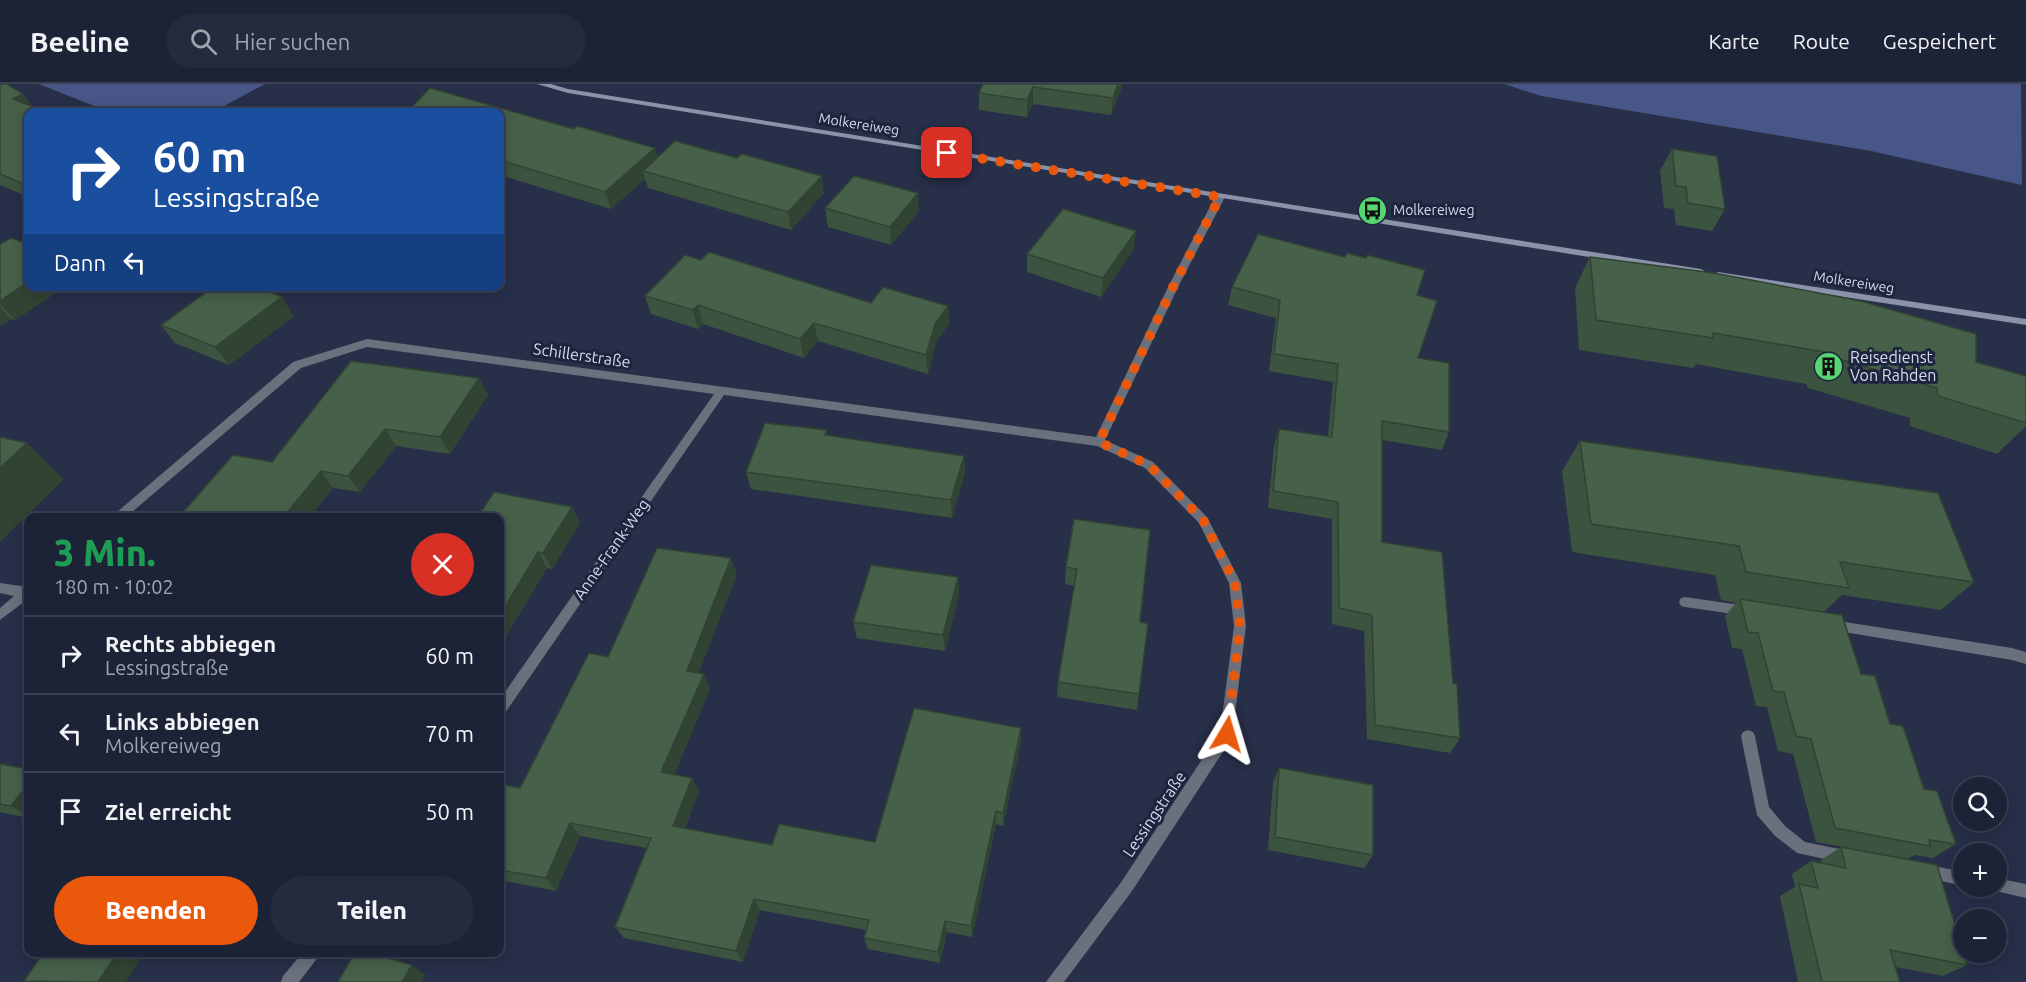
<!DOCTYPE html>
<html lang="de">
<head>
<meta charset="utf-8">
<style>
	body { margin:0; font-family:Ubuntu,sans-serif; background:#252b3f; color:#f1f3f6; height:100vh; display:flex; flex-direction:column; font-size:22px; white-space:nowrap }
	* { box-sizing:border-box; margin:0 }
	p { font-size:20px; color:#a0a4ad }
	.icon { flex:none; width:33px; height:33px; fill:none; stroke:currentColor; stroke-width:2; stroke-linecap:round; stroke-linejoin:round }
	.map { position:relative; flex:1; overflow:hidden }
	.drawer { position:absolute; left:24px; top:429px; width:480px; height:444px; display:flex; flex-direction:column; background:#1d2337; border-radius:12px; box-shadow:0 3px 15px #0003,0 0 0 2px #3b4052 }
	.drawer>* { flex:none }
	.guide { position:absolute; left:24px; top:24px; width:480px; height:183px; border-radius:12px; box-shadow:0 3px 15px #0003,0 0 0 2px #3b4052; background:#1a4fa0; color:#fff; overflow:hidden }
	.buttons { position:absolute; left:1953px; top:693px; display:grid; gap:12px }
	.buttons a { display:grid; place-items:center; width:54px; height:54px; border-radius:50%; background:#1d2337; box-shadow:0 3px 15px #0003,0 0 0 2px #3b4052; font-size:30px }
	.pin { position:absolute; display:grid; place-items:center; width:51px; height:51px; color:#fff; margin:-26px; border-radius:12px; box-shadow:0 3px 9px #0006 }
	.me { position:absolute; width:66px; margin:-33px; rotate:7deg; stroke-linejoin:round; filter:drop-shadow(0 0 4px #0008) }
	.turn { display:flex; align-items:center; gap:21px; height:126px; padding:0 30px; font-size:27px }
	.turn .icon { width:78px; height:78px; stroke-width:2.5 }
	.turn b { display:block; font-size:42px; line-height:51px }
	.then { display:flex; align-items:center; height:57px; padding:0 30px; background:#0003; gap:12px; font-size:22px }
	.round { display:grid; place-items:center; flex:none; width:63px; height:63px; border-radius:32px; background:#252b3f }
	.summary { display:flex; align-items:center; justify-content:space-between; height:102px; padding:0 30px }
	h1 { font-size:36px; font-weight:800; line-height:45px; color:#1e9e55 }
	.action { display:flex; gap:12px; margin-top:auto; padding:12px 30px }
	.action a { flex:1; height:69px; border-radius:36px; background:#ea580c; color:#fff; font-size:24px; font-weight:800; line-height:69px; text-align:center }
	.action a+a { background:#252b3f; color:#f1f3f6 }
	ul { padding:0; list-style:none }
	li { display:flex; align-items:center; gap:18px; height:78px; padding:0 30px; border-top:2px solid #3b4052 }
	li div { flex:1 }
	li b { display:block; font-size:22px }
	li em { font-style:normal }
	header { display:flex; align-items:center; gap:36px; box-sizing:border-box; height:84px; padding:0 30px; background:#1d2337; border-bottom:2px solid #3b4052 }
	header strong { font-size:28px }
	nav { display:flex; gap:33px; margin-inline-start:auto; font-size:21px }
	.search { width:420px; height:54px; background:#252b3f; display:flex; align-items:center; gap:15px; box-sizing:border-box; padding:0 21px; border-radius:33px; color:#a0a4ad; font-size:22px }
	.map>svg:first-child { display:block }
	.green { fill:#475686 }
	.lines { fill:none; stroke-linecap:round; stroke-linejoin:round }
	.service { fill:#6b707d; fill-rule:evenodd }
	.minor { fill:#6b707d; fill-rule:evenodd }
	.secondary { fill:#8b93a8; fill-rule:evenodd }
	.wall { fill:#3c533f }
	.shaded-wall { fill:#314333 }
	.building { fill:#466049; stroke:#314333; stroke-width:1.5 }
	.route { stroke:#ea580c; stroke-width:10; stroke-dasharray:0 18 }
	.labels { text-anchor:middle; stroke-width:6; stroke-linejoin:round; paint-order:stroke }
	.far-street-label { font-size:14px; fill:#d5dbec; stroke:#1d253e }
	.far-poi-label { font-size:14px; fill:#d5dbec; stroke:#1d253e; text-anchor:start }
	.street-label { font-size:16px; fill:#d5dbec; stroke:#1d253e }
	.poi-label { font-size:16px; fill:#d5dbec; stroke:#1d253e; text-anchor:start }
</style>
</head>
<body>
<header>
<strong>Beeline</strong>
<div class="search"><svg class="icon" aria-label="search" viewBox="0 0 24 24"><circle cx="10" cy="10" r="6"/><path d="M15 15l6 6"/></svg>Hier suchen</div>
<nav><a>Karte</a><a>Route</a><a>Gespeichert</a></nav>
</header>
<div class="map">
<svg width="2026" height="898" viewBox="0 0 2026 898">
	<rect width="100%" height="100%" fill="#272f49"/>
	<path class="green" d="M39,0h226l-52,28h-104z
		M1504,0h517l1,101 -151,-34 -330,-55z"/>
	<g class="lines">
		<path class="service" d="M1685,513l62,9 4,1 2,4 -2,4 -4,1 -62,-9 -4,-1 -2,-4 2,-4z
			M1832,536l180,28 14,4v12l-14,-4 -180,-30 -5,-1 -1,-4 1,-4z
			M1748,646l5,2 2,4 14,71 16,19 20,16 44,9 2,5 -2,5 -5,2 -47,-10 -22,-17 -18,-21 -16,-79 2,-4z
			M1923,780l41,8v14l-46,-10 -2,-5 2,-5z
			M1996,794l30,6v14l-35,-8 -2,-4h7z"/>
		<path class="minor" d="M1220,110l5,3 -45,86 -75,157 48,22 54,55 34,66 5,43 -14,112 -100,153 -68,91h-18l76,-101 98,-149 14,-106 -5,-43 -30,-60 -54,-55 -48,-22 -373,-51 -219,318 -5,2v-16l214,-305 -347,-47 -66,21 -176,150h-15l183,-156 74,-23 729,98 74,-154 45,-86z
			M0,499l28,4v12l-28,21v-12l14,-12 -14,-3z
			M303,868h19l-23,30h-18l2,-6z"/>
		<path class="secondary" d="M537,0h14l17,5 554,89 579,91 5,3 -5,3 -1133,-182z
			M1718,188l308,47v6l-311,-48 -2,-2z"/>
	</g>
	<path class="wall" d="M0,0l28,28v85l-28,-12z
		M983,0h140l-12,31 -78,-11 -6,13 -48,-7v-17z
		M500,28l157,45 167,36 -33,37 -143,-42 -3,-9 -34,30 -111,-34z
		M1672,65l53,60 -13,22 -36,-6 -2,-16 -10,-1 -4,-37z
		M825,124l94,3 -28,34 -63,-18z
		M0,160l28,42h38l-51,34 -4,-1 -11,7z
		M1134,165l-33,48 -74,-25v-18z
		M1590,173l386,105 50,14v50l-29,28 -87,-28v-8l-102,-30 -2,-4 -110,-20 -3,4 -114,-18 -4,-62z
		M701,176l170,43 77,3 1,18 -13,18 -8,32 -110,-33 -14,17 -101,-34 -5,5 -47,-15 -6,-18z
		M1232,203l185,8 1,63 31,74 -7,18 -60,-10v102l71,141 7,55 -10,15 -83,-14 -3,-108 -32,-7v-105l-64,-11 6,-62 5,-17 49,7 5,-54 -64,-11 7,-53 -48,-13z
		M294,232l-65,49 -54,-22 -14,-18z
		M479,294l9,17 -38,59 -54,-8 -36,46 -27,-4 -61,-26z
		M828,351l136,21 1,17 -13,45 -201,-29 -5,-17z
		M1580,357l394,141 -33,28 -99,-15 -18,17 66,112 34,65 32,55 -23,14 -18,-3 -7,4 -92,-17 -23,-88 -15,-3 -11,-44 -11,-1 -14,-57 -10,-1 -7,-32 11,-13 -15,-3 -6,-25 -143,-23 -10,-81z
		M572,423l8,16 -28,46 -5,-1 -47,78v-128z
		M1074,435l66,103 -1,72 -2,16 -80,-13 1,-15 16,-96 -9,-2 1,-17z
		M737,490l-39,99 12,16 -36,86 18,3 7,13 -14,37 87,17 103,-3 146,-100 -18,84 -7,-2 -24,113 -25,-5 -7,31 -72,-14 -4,-11 2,-8 -106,-20 -17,52 -119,-24 -9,-11 32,-79 -67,-12 -24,55 -56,-11v-96l20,4 88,-131z
		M958,493l1,17 -14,57 -88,-13 -4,-16z
		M0,680l28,5v49l-28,-6z
		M1279,684l94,87 -9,13 -96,-18 5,-68z
		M1841,763l126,118 -24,11 -48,-9 5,15h-102l-18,-86 15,-9 -3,-13 19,-13 10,2v-3z"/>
	<path class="shaded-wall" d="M1118,0h5l-12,31 2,-17z
		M1033,3v17l-6,13v-17z
		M23,10l13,17 -23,-12z
		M655,64l5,18 -17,5 2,8 -34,30 -6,-17z
		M822,92l2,17 -33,37 -3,-18z
		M918,109l1,18 -28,34 -1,-18z
		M1136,147l-2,18 -33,48 2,-19z
		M28,198v4h38l-51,34 -15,-16v-3z
		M282,213l12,19 -65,49 -14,-18z
		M698,221l5,19 -5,5 -5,-19z
		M948,222l1,18 -13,18 -8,32 -2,-19 9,-31z
		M0,223l11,12 -11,7z
		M814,239l4,18 -14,17 -4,-19z
		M479,294l9,17 -38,59 -10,-17z
		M385,345l11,17 -36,46 -12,-16z
		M27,359l37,36 -64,63v-74z
		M964,372l1,17 -13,45 -1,-18z
		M321,387l12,17 -23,30h-27z
		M572,423l8,16 -28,46 -9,-16z
		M538,468l9,16 -47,78v-31z
		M731,474l6,16 -43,112 -7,-15z
		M958,493l1,17 -14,57 -2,-16z
		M704,590l6,15 -41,97 -8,-14z
		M1021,644v14l-18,84v-13z
		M692,694l7,13 -19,48 -7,-13z
		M28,700v32l-17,-10z
		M996,727v13l-24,113 -1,-11z
		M570,739l10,13 -24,55 -10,-13z
		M754,815l6,11 -17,52 -7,-11z
		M945,837l2,11 -7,31 -2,-11z
		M118,868h27l-19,30h-28z
		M412,881l14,10 -4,7h-20z"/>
	<path class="building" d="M0,0h7l16,10 -10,5 34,13h-19v74l-28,-12z
		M983,0h135l-5,14 -80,-11 -6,13 -48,-7z
		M430,4l144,41 3,-3 78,22 -50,44 -105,-32v-48h-93z
		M675,57l62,17 5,-4 80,22 -34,36 -145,-41z
		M1672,65l45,7 8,53 -37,-6 -2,-16 -10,-1z
		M854,92l64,17 -28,34 -65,-19z
		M1063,125l73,22 -33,47 -76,-24z
		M1258,150l87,23 2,-4 19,5 1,-3 58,15 -8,25 20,6 -19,57 31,5v69l-67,-11v121l60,10 11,131 4,1 3,54 -85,-13 -3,-110 -33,-7 -1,-106 -65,-11 6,-62 53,8 6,-73 -64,-10 6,-54 -48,-13z
		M11,154l17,6v38l-28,19v-57z
		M709,168l162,51 12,-16 65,19 -13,18 -9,31 -112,-32 -14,16 -102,-34 -5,5 -48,-14 40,-41 16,5z
		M1590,173l124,16 147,28 115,33v28l50,14v47l-88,-27 -1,-8 -105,-31 -2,-4 -117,-20v5l-117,-18z
		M215,202h40l27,11 -67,50 -54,-22z
		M351,277l128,17 -39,59 -55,-8 -37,47 -27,-5 -38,47h-105l55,-63 39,7z
		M765,339l62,7 -2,5 139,21 -13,44 -205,-28z
		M0,353l27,6 -27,25z
		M1580,357l358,52 36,89 -134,-20 9,26 -103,-16 -7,-26 -148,-22z
		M494,408l78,15 -29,46 -5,-1 -38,63v-97h-23z
		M1074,435l76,11 -10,92 8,2 -9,70 -81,-12 19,-113 -11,-2z
		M657,464l74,10 -44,113 17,3 -43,98 31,6 -19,48 99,19 7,-21 96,18 39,-134 107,20 -18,85 -7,-2 -25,115 -26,-5 -7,31 -74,-14 5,-18 -115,-21 -18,52 -121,-24 36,-89 -81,-15 -24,55 -46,-8v-86l20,4 69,-135 19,4z
		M871,481l87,12 -15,58 -90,-13z
		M1740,515l102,16 19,59 14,2 15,48 13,2 21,63 13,2 19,53 -27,-4 1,6 -95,-18 -24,-89 -15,-3 -12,-44 -11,-1 -15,-58 -10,-1z
		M0,680l28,5v15l-17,22 -11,-2z
		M1279,684l94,17v70l-98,-18z
		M1841,763l96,18 30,100 -77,-15 10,32h-78l-23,-98 19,4 -7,-27 35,7z
		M44,868h74l-20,30 -74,-1z
		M355,868h11l46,13 -10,17h-64z"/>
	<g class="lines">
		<path class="route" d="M947,69l273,44 -45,86 -76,159 50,23 54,55 32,63 5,43 -13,108"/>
	</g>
	<defs>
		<symbol id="bus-disc" viewBox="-11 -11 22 22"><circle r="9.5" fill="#56d671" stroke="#1d253e"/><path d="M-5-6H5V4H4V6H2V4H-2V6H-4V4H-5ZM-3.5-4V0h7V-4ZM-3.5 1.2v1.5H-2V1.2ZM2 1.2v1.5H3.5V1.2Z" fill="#111"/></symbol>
		<symbol id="building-disc" viewBox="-11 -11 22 22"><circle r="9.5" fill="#56d671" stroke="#1d253e"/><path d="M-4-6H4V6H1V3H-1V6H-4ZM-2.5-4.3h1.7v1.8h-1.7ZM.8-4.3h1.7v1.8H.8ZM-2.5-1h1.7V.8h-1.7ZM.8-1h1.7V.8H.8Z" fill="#111"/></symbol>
	</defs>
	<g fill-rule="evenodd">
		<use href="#bus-disc" x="1356" y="110" width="33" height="33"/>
		<use href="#building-disc" x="1812" y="266" width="33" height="33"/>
	</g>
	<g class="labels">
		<g class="far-street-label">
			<text transform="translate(859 40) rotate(9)" y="5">Molkereiweg</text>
			<text transform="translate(1854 198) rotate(9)" y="5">Molkereiweg</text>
		</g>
		<g class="far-poi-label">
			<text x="1393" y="131">Molkereiweg</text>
		</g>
		<g class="street-label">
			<text transform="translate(582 271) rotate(8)" y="6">Schillerstraße</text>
			<text transform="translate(611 465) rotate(-55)" y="6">Anne-Frank-Weg</text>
			<text transform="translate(1154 730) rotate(-56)" y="6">Lessingstraße</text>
		</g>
		<g class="poi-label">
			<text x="1850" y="279">Reisedienst<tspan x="1850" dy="18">Von Rahden</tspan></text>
		</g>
	</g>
</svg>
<div class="buttons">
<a><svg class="icon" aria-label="search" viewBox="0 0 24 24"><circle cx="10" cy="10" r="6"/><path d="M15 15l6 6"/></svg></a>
<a>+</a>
<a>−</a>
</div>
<div class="pin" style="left:947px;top:69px;background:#d93025"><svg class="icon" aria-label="arrive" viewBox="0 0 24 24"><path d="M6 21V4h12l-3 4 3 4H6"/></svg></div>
<svg class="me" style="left:1227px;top:650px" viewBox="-20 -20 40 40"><path d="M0-17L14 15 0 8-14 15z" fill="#ea580c" stroke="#fff" stroke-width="4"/></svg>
<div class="guide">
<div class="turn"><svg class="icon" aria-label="right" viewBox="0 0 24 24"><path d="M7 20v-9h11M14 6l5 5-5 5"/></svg><div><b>60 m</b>Lessingstraße</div></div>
<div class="then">Dann<svg class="icon" aria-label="left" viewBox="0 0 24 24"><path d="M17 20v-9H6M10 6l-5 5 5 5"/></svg></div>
</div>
<section class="drawer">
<div class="summary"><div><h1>3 Min.</h1><p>180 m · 10:02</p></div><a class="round" style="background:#d93025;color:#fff"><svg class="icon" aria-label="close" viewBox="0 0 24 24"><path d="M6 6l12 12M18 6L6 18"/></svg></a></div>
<ul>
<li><svg class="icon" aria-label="right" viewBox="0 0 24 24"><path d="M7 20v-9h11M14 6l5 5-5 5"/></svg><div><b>Rechts abbiegen</b><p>Lessingstraße</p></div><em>60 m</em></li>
<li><svg class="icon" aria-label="left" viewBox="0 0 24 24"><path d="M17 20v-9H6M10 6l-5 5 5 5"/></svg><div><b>Links abbiegen</b><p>Molkereiweg</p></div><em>70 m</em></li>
<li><svg class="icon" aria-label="arrive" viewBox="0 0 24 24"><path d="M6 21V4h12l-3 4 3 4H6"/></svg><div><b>Ziel erreicht</b></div><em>50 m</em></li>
</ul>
<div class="action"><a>Beenden</a><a>Teilen</a></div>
</section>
</div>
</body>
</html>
